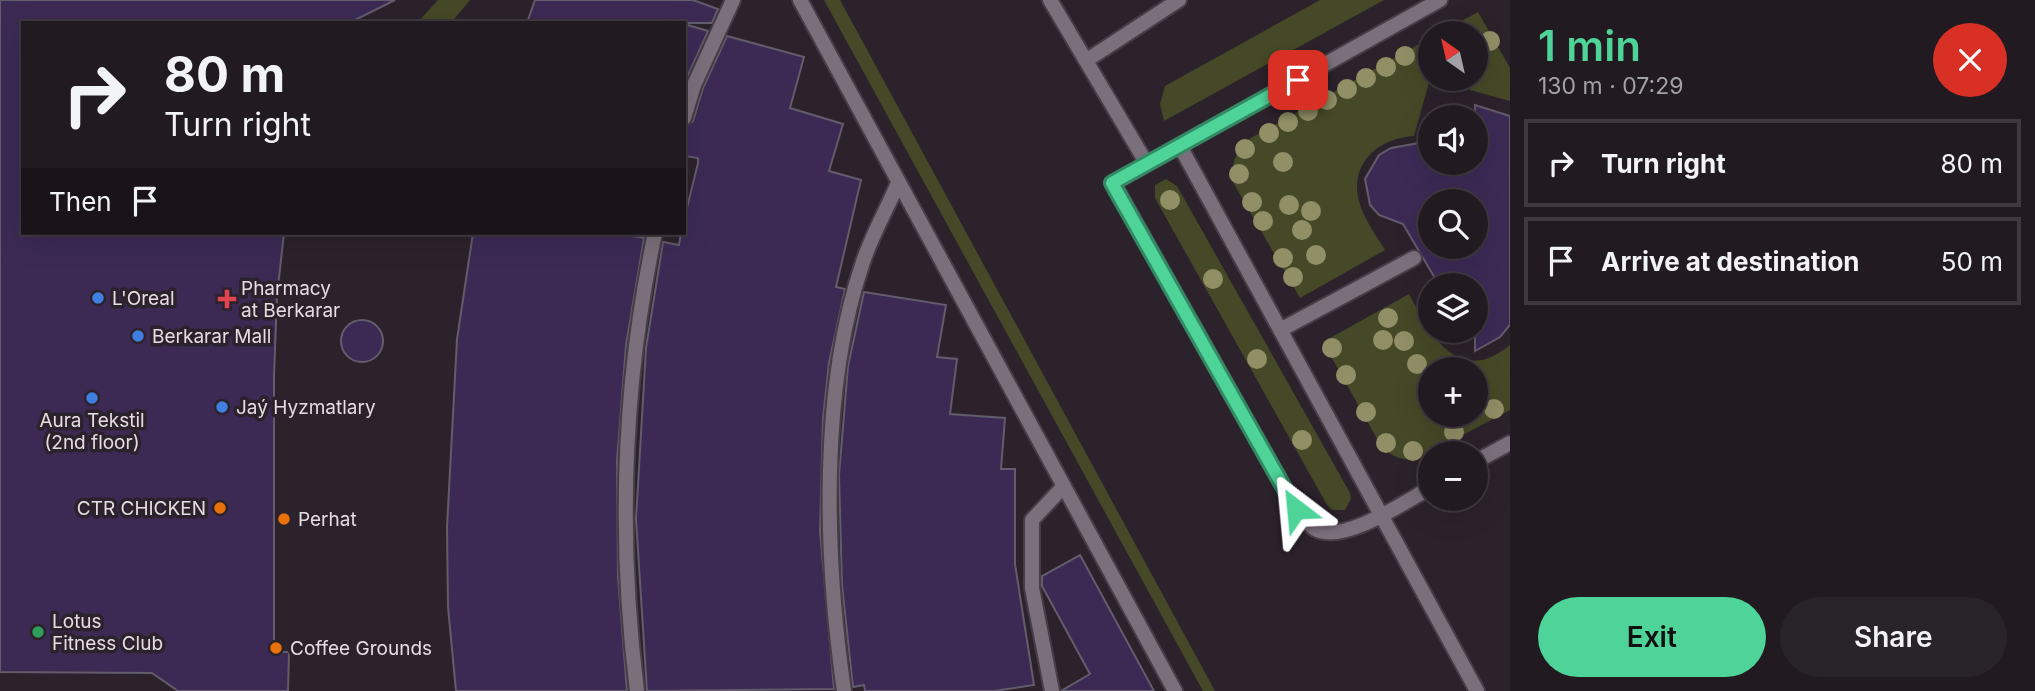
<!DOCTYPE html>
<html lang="en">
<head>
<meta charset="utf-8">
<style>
	body { margin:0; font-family:Inter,sans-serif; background:#29232a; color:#f1f3f6; height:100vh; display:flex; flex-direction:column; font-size:26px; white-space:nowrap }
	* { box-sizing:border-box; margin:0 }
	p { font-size:23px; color:#a2a1a5 }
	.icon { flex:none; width:38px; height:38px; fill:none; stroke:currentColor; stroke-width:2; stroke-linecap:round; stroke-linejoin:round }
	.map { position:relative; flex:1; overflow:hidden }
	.drawer { display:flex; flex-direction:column; background:#211a21; width:525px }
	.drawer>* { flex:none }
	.guide { position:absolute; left:21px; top:21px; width:665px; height:214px; border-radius:0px; box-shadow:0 7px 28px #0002,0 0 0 2px #3e383f; background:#211a21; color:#f1f3f6; overflow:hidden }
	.needle { width:46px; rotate:326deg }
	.tools { position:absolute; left:1418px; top:21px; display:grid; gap:14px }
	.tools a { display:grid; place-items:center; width:70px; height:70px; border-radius:50%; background:#211a21; box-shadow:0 7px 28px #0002,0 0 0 2px #3e383f; font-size:35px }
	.pin { position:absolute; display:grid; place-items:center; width:60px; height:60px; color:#fff; margin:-30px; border-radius:14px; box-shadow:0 4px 10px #0006 }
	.me { position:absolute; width:77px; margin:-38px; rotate:331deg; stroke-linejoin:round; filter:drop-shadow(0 0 5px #0008) }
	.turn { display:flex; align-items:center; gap:24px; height:147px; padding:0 28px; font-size:32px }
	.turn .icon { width:91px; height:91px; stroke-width:2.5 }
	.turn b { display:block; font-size:49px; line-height:60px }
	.then { display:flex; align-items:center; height:66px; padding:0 28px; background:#0003; gap:14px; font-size:26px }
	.round { display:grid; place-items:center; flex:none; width:74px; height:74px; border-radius:37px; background:#29232a }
	.headline { display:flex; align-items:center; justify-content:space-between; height:119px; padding:0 28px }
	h1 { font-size:42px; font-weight:600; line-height:52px; color:#4ed399 }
	.primary-button { display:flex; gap:14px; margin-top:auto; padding:14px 28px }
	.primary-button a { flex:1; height:80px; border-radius:42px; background:#4ed399; color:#111; font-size:28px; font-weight:600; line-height:80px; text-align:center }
	.primary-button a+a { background:#29232a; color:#f1f3f6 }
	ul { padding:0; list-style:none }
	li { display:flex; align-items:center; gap:21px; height:88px; margin:0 14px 10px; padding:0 14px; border:4px solid #3e383f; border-radius:0px }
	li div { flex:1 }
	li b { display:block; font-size:26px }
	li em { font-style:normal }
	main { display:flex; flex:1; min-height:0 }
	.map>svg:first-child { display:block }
	.green { fill:#464927; fill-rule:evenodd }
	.building { fill:#3c2a55; stroke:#625c6b; stroke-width:2; fill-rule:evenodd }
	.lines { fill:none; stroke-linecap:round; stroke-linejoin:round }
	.lane-casing { stroke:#463d46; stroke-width:18 }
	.lane { stroke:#7b6f7b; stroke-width:14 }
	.tree { fill:#908f66 }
	.route-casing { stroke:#338963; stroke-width:18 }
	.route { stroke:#4ed399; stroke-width:12 }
	.shop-dot { fill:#3f7fe0; stroke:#2c222c; stroke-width:2.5 }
	.health-dot { fill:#e0444e; stroke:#2c222c; stroke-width:2.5 }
	.food-dot { fill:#e8710a; stroke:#2c222c; stroke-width:2.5 }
	.leisure-dot { fill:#2e9e5b; stroke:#2c222c; stroke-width:2.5 }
	.labels { text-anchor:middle; stroke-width:7; stroke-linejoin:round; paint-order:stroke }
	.poi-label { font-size:19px; fill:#e4dde3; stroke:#2c222c; text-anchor:start }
</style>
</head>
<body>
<main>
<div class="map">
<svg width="1510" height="691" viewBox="0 0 1510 691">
	<rect width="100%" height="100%" fill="#2c222c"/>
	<path class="green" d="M438,0h32l-19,23h-34z
		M824,0h16l375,691h-12z
		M1320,0h64l-220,121 -4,-17 5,-18z
		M1478,12l32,56v33l-80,-22h45v-46h-36z
		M1430,38v41l-16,57c-35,2 -65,27 -55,65 4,17 17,34 26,49l-85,48 -66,-114c-4,-21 1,-33 17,-46z
		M1166,179l11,7 173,307 1,6 -6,11h-13l-5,-5 -172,-307v-13z
		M1409,294c21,40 49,94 101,51v65l-94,50c-15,0 -24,-3 -35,-14l-58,-104zM1475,369v46h-45v-46z"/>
	<path class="building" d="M0,0h395l-46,23h-326v210h261l-7,63 -3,79v277h15l-1,39h-110l-26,-18 -152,-1z
		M535,0h158l25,9 -6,14h-185z
		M684,24l24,7 -24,53z
		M727,36l77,21 -14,51 53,16 -14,47 32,9 -25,107 9,2 -16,74 -6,55 -3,113 14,158 -187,2 -11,-172 10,-171 17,-106 16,3 2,-12h3v-13l14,-57v-5l-14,-2v-29l9,-6 10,-33z
		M1475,105l35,11v209l-10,12 -25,14v-66h-36l-36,-61 -24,-9 -9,-10 -5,-26 14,-24 12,-7 39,-7v22h45zM1430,201h45v46h-45z
		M473,233h141l30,5 -18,107 -9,116 1,116 9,114h-171l-8,-84 -1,-80 10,-188z
		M864,292l82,13 -9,52 20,2 -7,55 55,4 -4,51h14v95l19,121 -40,6h-129l-1,-6 -11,2 -11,-102 -3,-110 9,-109z
		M341 341a21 21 0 1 1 42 0a21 21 0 1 1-42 0Z
		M1080,555l74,136h-93l29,-17 -48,-88v-10z"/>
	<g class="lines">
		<defs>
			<path id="lane" d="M800,0l375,691
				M1050,0l97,164
				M1087,60l92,-60
				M684,118l10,-33 39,-85
				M1180,146l297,545
				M1282,329l132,-71
				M1475,462l35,-19
				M1430,488c-26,14 -87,57 -115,41 -7,-4 -13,-15 -19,-20l-183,-326 327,-183
				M637,691c-19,-152 -14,-308 18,-458
				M844,691c-19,-133 -25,-301 19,-429 9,-27 24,-53 35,-79
				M1052,691l-20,-103v-68l31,-33"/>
		</defs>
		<use href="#lane" class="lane-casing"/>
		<use href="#lane" class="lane"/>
	</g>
	<g class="tree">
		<circle cx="1490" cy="41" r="10"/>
		<circle cx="1405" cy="56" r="10"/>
		<circle cx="1386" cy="67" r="10"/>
		<circle cx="1366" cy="78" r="10"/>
		<circle cx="1347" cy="89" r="10"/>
		<circle cx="1327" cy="100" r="10"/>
		<circle cx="1308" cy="111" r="10"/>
		<circle cx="1288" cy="122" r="10"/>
		<circle cx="1269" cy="133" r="10"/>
		<circle cx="1245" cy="149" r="10"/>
		<circle cx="1283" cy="162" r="10"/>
		<circle cx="1239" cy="174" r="10"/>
		<circle cx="1170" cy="200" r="10"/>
		<circle cx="1252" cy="202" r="10"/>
		<circle cx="1289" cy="205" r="10"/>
		<circle cx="1311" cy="211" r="10"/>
		<circle cx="1263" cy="221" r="10"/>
		<circle cx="1302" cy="230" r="10"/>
		<circle cx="1316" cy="255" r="10"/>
		<circle cx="1283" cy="258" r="10"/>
		<circle cx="1293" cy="277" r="10"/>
		<circle cx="1213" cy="279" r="10"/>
		<circle cx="1388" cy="318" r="10"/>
		<circle cx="1383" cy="340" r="10"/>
		<circle cx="1404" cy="341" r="10"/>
		<circle cx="1332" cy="348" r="10"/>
		<circle cx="1257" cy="359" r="10"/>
		<circle cx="1417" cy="364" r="10"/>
		<circle cx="1346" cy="375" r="10"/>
		<circle cx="1494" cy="409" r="10"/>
		<circle cx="1366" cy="412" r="10"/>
		<circle cx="1454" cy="432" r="10"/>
		<circle cx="1302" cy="440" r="10"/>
		<circle cx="1386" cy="443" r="10"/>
		<circle cx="1413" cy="451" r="10"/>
	</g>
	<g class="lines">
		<defs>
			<path id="route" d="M1296,509l-184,-326 186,-103"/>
		</defs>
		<use href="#route" class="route-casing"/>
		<use href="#route" class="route"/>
	</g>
	<g class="shop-dot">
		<circle cx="98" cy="298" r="7"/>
		<circle cx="138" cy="336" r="7"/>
		<circle cx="92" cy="398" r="7"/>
		<circle cx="222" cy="407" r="7"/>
	</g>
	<path class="health-dot" d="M223.5 288.5h7v7h7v7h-7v7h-7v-7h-7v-7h7z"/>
	<g class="food-dot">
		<circle cx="220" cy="508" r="7"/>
		<circle cx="284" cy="519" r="7"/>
		<circle cx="276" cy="648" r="7"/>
	</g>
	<circle class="leisure-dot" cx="38" cy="632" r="7"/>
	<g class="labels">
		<g class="poi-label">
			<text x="241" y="295">Pharmacy<tspan x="241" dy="22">at Berkarar</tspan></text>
			<text x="112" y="305">L'Oreal</text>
			<text x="152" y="343">Berkarar Mall</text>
			<text x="236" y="414">Jaý Hyzmatlary</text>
			<text x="92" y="427" text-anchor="middle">Aura Tekstil<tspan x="92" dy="22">(2nd floor)</tspan></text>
			<text x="206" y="515" text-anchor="end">CTR CHICKEN</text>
			<text x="298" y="526">Perhat</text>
			<text x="52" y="628">Lotus<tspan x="52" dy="22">Fitness Club</tspan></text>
			<text x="290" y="655">Coffee Grounds</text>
		</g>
	</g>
</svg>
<div class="tools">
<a><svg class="needle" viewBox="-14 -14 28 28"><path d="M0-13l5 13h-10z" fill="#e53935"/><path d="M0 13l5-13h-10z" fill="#a2a1a5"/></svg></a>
<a><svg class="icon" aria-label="sound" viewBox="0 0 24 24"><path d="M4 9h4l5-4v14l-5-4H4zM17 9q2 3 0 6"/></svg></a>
<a><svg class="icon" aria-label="search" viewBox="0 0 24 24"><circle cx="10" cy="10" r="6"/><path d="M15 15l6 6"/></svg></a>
<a><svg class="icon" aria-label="layers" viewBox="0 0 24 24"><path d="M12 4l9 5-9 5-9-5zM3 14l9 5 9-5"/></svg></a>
<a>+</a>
<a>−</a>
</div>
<div class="pin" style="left:1298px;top:80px;background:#d93025"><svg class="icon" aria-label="arrive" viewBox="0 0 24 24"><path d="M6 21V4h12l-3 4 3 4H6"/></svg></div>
<svg class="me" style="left:1296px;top:509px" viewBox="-20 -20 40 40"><path d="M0-17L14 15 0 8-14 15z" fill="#4ed399" stroke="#fff" stroke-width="4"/></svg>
<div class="guide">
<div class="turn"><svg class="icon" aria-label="right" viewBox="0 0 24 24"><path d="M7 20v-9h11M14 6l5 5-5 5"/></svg><div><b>80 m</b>Turn right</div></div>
<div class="then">Then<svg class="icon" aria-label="arrive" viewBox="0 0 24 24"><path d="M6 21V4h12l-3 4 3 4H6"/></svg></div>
</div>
</div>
<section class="drawer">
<div class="headline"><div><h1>1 min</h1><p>130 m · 07:29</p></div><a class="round" style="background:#d93025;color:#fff"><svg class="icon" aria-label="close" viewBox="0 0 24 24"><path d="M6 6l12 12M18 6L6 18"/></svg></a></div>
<ul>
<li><svg class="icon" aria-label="right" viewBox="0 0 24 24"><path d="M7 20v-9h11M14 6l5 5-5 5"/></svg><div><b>Turn right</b></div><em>80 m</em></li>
<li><svg class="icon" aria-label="arrive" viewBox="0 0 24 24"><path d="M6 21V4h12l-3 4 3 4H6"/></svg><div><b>Arrive at destination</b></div><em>50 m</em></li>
</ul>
<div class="primary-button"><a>Exit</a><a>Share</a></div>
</section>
</main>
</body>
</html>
